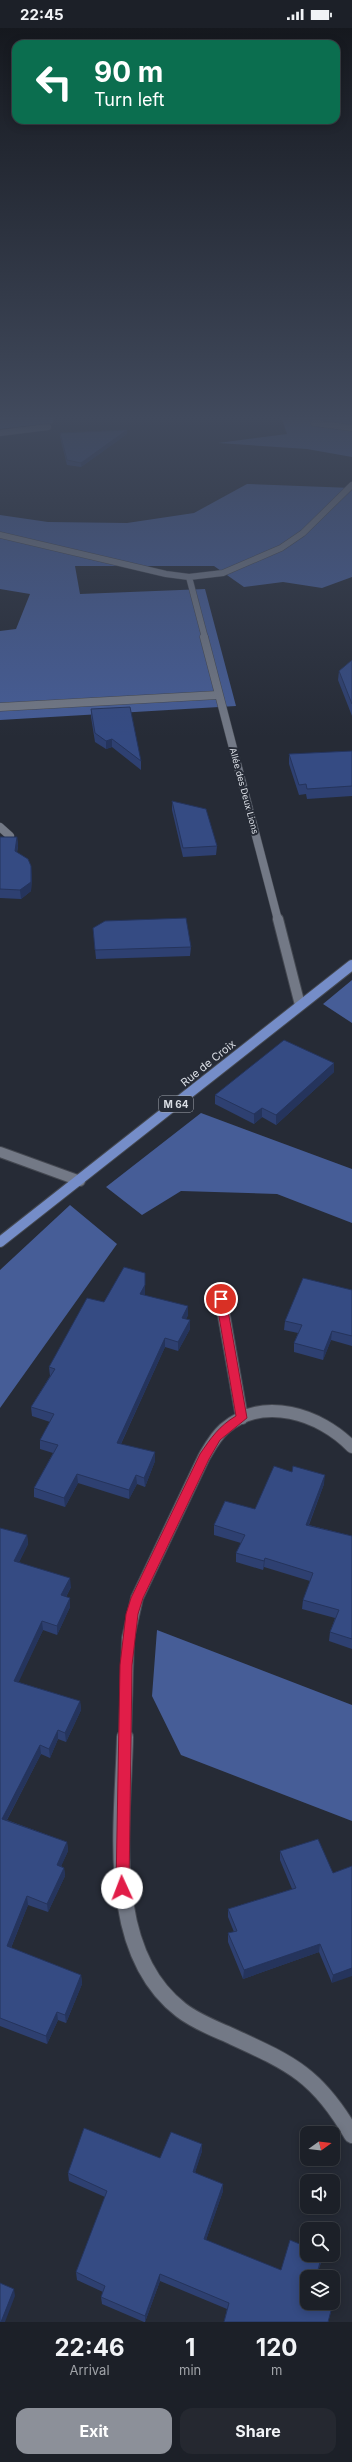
<!DOCTYPE html>
<html lang="en">
<head>
<meta charset="utf-8">
<style>
	body { margin:0; font-family:Inter,sans-serif; background:#252830; color:#f1f3f6; height:100vh; display:flex; flex-direction:column; font-size:15px; white-space:nowrap }
	* { box-sizing:border-box; margin:0 }
	p { font-size:13px; color:#a0a3a8 }
	.icon { flex:none; width:22px; height:22px; fill:none; stroke:currentColor; stroke-width:2; stroke-linecap:round; stroke-linejoin:round }
	.map { position:relative; height:2294px; overflow:hidden }
	.side { display:flex; flex-direction:column; background:#1c2028; flex:1 }
	.side>* { flex:none }
	.guide { position:absolute; left:12px; top:12px; width:328px; height:84px; border-radius:12px; box-shadow:0 2px 10px #0003,0 0 0 1px #3a3e45; background:#0b6e4f; color:#fff; overflow:hidden }
	.needle { width:26px; rotate:75deg }
	.controls { position:absolute; left:300px; top:2098px; display:grid; gap:8px }
	.controls a { display:grid; place-items:center; width:40px; height:40px; border-radius:8px; background:#1c2028; box-shadow:0 2px 10px #0003,0 0 0 1px #3a3e45; font-size:20px }
	.pin { position:absolute; display:grid; place-items:center; width:34px; height:34px; color:#fff; margin:-17px; border:2px solid #fff; border-radius:50%; box-shadow:0 1px 4px #0007 }
	.me { position:absolute; width:44px; margin:-22px; rotate:358deg; stroke-linejoin:round; filter:drop-shadow(0 0 3px #0008) }
	.turn { display:flex; align-items:center; gap:14px; height:84px; padding:0 16px; font-size:18px }
	.turn .icon { width:52px; height:52px; stroke-width:2.5 }
	.turn b { display:block; font-size:28px; line-height:34px }
	.eta { display:flex; justify-content:space-evenly; align-items:center; height:68px; text-align:center }
	.eta b { font-size:24px; font-weight:700; line-height:28px }
	.action { display:flex; gap:8px; margin-top:auto; padding:8px 16px }
	.action a { flex:1; height:46px; border-radius:12px; background:#8c9099; color:#fff; font-size:16px; font-weight:700; line-height:46px; text-align:center }
	.action a+a { background:#252830; color:#f1f3f6 }
	.status { display:flex; justify-content:space-between; align-items:center; height:28px; padding:0 20px; background:#1c2028; direction:ltr }
	.status svg { height:11px; fill:currentColor }
	.map>svg:first-child { display:block }
	.forest { fill:#465d97 }
	.lines { fill:none; stroke-linecap:round; stroke-linejoin:round }
	.service-far1-casing { stroke:#444851; stroke-width:7 }
	.service-casing { stroke:#444851; stroke-width:9 }
	.minor-far4-casing { stroke:#444851; stroke-width:7 }
	.minor-far3-casing { stroke:#444851; stroke-width:9 }
	.minor-far2-casing { stroke:#444851; stroke-width:12 }
	.minor-far1-casing { stroke:#444851; stroke-width:14 }
	.minor-casing { stroke:#444851; stroke-width:18 }
	.primary-casing { stroke:#444851; stroke-width:12 }
	.service-far1 { stroke:#737986; stroke-width:6 }
	.service { stroke:#737986; stroke-width:8 }
	.minor-far4 { stroke:#737986; stroke-width:6 }
	.minor-far3 { stroke:#737986; stroke-width:8 }
	.minor-far2 { stroke:#737986; stroke-width:10 }
	.minor-far1 { stroke:#737986; stroke-width:12 }
	.minor { stroke:#737986; stroke-width:16 }
	.primary { stroke:#758dc8; stroke-width:10 }
	.wall { fill:#2e4071 }
	.shaded-wall { fill:#25345c }
	.building { fill:#354b83; stroke:#25345c }
	.route { fill:#e11d48; stroke:#92132f }
	.labels { text-anchor:middle; stroke-width:4; stroke-linejoin:round; paint-order:stroke }
	.far-street-label { font-size:9px; fill:#d9dde4; stroke:#262b36 }
	.shield { fill:#262b36; stroke:#a3a8b0; stroke-width:1 }
	.shield-label { font-size:10px; font-weight:bold; fill:#d9dde4 }
	.street-label { font-size:11px; fill:#d9dde4; stroke:#262b36 }
</style>
</head>
<body>
<div class="status"><b>22:45</b><svg viewBox="0 0 49 12"><path d="M0 12V9h3v3zM5 12V6h3v6zM10 12V3h3v9zM15 12V0h3v12zM26 1h20v11H26zM47 4h2v5h-2z"/></svg></div>
<div class="map">
<svg width="352" height="2294" viewBox="0 0 352 2294">
	<rect width="100%" height="100%" fill="#262b36"/>
	<path class="forest" d="M0,388h53v7l-53,6z
		M281,388h61l-2,1 12,2v38l-45,-8 -89,-6 69,-9z
		M247,456l105,4v89l-30,11 -39,-6 -39,5 -30,-21h-139l5,28 125,-5 31,117 -236,14v-89l16,-2 14,-35 -30,-5v-74l48,7 79,1 67,-10z
		M352,952v43l-29,-19z
		M201,1085l151,56v54l-75,-29 -96,-3 -39,24 -36,-28z
		M70,1177l47,39 -117,164v-138z
		M157,1602l195,75v116l-171,-66 -29,-59z"/>
	<g class="lines">
		<defs>
			<path id="service-far1" d="M314,395l38,5"/>
			<path id="service" d="M0,679l218,-12
				M0,799l10,9"/>
			<path id="minor-far4" d="M0,405l48,-6
				M0,507l166,39 23,3 34,-4 58,-25 22,-15 49,-48
				M189,549l16,61"/>
			<path id="minor-far3" d="M204,609l74,283"/>
			<path id="minor-far2" d="M278,891l22,86
				M0,1124l80,29"/>
			<path id="minor-far1" d="M221,1271l21,119
				M125,1710l3,-100 9,-40 67,-141c6,-10 11,-20 20,-28 39,-34 96,-15 128,18"/>
			<path id="minor" d="M125,1709c-2,87 -22,213 56,273 14,11 32,18 48,25 61,28 88,39 123,100"/>
			<path id="primary" d="M0,1214l352,-277"/>
		</defs>
		<use href="#service-far1" class="service-far1-casing"/>
		<use href="#service" class="service-casing"/>
		<use href="#minor-far4" class="minor-far4-casing"/>
		<use href="#minor-far3" class="minor-far3-casing"/>
		<use href="#minor-far2" class="minor-far2-casing"/>
		<use href="#minor-far1" class="minor-far1-casing"/>
		<use href="#minor" class="minor-casing"/>
		<use href="#primary" class="primary-casing"/>
		<use href="#service-far1" class="service-far1"/>
		<use href="#service" class="service"/>
		<use href="#minor-far4" class="minor-far4"/>
		<use href="#minor-far3" class="minor-far3"/>
		<use href="#minor-far2" class="minor-far2"/>
		<use href="#minor-far1" class="minor-far1"/>
		<use href="#minor" class="minor"/>
		<use href="#primary" class="primary"/>
	</g>
	<path class="wall" d="M60,405l67,1 -46,33 -14,-2 -7,-28z
		M352,632v56l-14,-36 1,-9z
		M91,681l50,52v9l-29,-23 -6,2 -11,-7 -4,-25z
		M352,723v45l-45,3 -1,-5 -7,1 -10,-31v-10z
		M172,773l45,45 -1,9 -33,2 -11,-47z
		M0,809h17l1,9 -1,7 15,22 -1,16 -10,8 -21,-1z
		M93,900l98,19 -1,9 -94,3z
		M334,1044l-58,53 -14,-8 -8,7 -39,-20v-9z
		M352,1262v56l-21,-6 -8,20 -29,-8v-9l4,-10 -14,-3 1,-9z
		M145,1266v1l43,20 -2,4 4,1v9l-12,22 -13,-4 -44,97 34,17 -10,26 -8,-3 -8,15 -51,-16 -13,24 -31,-10v-9l19,-35 -13,-4v-9l10,-18 -18,-6 -1,-9 19,-31 -1,-9 55,-65z
		M324,1456l-15,41 43,11v113l-23,-8 1,-9 5,-14 -33,-9 1,-9 7,-19 -46,-14 -1,3 -27,-8v-9l5,-10 -27,-8v-10l41,-16z
		M0,1500l27,7 1,9 -9,18 52,25 -5,10 4,1v9l-13,28 -14,-5 -25,52 62,19 1,9 -15,32 -8,-3 -8,19 -9,-4 -34,66 60,22 1,9 -7,15 3,2 1,8 -17,36 -20,-7 -17,43 70,27 1,9 -16,39 -8,-3 -11,24 -47,-18z
		M280,1823l53,22 19,-7 -20,117 -13,-31 -76,27 -15,-37v-9l6,-1 -6,-15v-8l64,-20 -12,-29z
		M202,2123l-7,21 28,19 -17,49 75,30 41,-10 -15,43 29,-12 -1,7 -7,24h-104l3,-13 -67,-28 -15,41h-1l-42,-18 -1,-7 2,-5 -26,-12 -1,-8 29,-75 -36,-16 -1,-8z"/>
	<path class="shaded-wall" d="M127,402v4l-46,33v-4z
		M112,711v8l-6,2v-8z
		M17,809l1,9 -3,14v-9z
		M31,838l1,9 -1,16 -10,8 -1,-9z
		M334,1035v9l-58,53v-10z
		M262,1080v9l-8,7v-10z
		M145,1245v21l-4,9 -1,-9z
		M188,1278v9l-6,12v-9z
		M190,1292v9l-12,22v-9z
		M332,1303l-1,9 -8,20 1,-9z
		M165,1310v9l-48,105v-9z
		M155,1424v9l-10,26 -1,-9z
		M77,1446l1,9 -13,24 -1,-9z
		M136,1447l1,9 -8,15v-9z
		M325,1447l-1,9 -19,50 1,-9z
		M27,1507l1,9 -13,26 -1,-9z
		M265,1530l-1,9 -1,3 1,-9z
		M70,1550l1,9 -9,17 -1,-9z
		M70,1570v9l-13,28v-9z
		M42,1593l1,9 -28,60 -1,-9z
		M80,1673l1,9 -15,32 -1,-9z
		M58,1702v9l-8,19 -1,-9z
		M40,1717l1,9 -38,73 -1,-8z
		M67,1814l1,9 -10,22 -1,-8z
		M64,1840l1,8 -17,36 -1,-8z
		M27,1868l1,9 -20,50 -1,-9z
		M320,1916l-1,8 -76,27 1,-9z
		M352,1940v8l-20,7 1,-8z
		M81,1947l1,9 -16,39 -1,-8z
		M57,1984l1,8 -11,24 -1,-8z
		M202,2116v7l-9,28v-7z
		M223,2156v7l-19,55v-7z
		M322,2227l-5,22h-1z
		M160,2246v7l-15,41v-6z
		M14,2261l1,7 -10,26h-4z
		M336,2263l-1,7 -7,24z"/>
	<path class="building" d="M127,402l-46,33 -14,-3 -7,-27z
		M352,632v44l-13,-33z
		M130,679l11,54 -29,-22 -6,2 -11,-8 -4,-24z
		M352,723v35l-45,3 -1,-5 -7,1 -10,-31z
		M172,773l34,8 11,37 -34,2z
		M0,809h17l-2,14 13,8 3,7v16l-11,8 -20,-1z
		M186,890l5,29 -96,3 -2,-22 12,-7z
		M284,1012l50,23 -58,52 -14,-7 -8,6 -39,-19z
		M124,1239l21,6v12l-5,9 48,12 -6,12 8,2 -12,22 -13,-4 -48,105 38,9 -11,26 -8,-3 -7,15 -52,-16 -13,24 -30,-10 24,-43 -18,-5 14,-26 -23,-7 24,-38 -6,-2 38,-69 17,4z
		M303,1250l49,12v46l-20,-5 -8,20 -30,-8 8,-18 -17,-4z
		M274,1438l18,6 1,-6 32,9 -19,50 46,11v103l-22,-7 9,-22 -36,-10 10,-27 -48,-15 -1,3 -28,-8 9,-18 -31,-10 11,-24 30,8z
		M0,1500l27,7 -13,26 56,17 -9,17 9,3 -13,28 -15,-5 -28,60 66,20 -15,32 -7,-3 -9,19 -9,-4 -38,74 65,23 -10,23 7,3 -17,36 -20,-8 -20,50 74,29 -16,40 -8,-3 -11,24 -46,-18z
		M318,1811l15,34 19,-7v102l-19,7 -13,-31 -76,26 -16,-37 9,-2 -9,-22 68,-21 -16,-37z
		M84,2100l76,30 11,-26 31,12 -9,28 30,12 -19,55 77,31 9,-30 17,7v8h15l-6,22h-9v26h26l-5,19h-104l5,-19 -69,-29 -15,42 -44,-19 4,-11 -29,-14 31,-81 -39,-18z
		M0,2255l14,6 -13,33h1h-2z
		M333,2262l3,1 -3,11z"/>
	<linearGradient id="sky" x2="0" y2="1"><stop stop-color="#15181e"/><stop offset="0.55" stop-color="#414a5d"/><stop offset="1" stop-color="#414a5d" stop-opacity="0"/></linearGradient>
	<rect width="352" height="709" fill="url(#sky)"/>
	<path class="route" d="M221,1267l5,4 21,119 -27,22 -11,19 -66,139 -5,16 -6,51 -3,223 -2,5 -5,2 -4,-2 -2,-5 4,-223 6,-51 5,-16 69,-144c11,-16 19,-28 36,-38l-20,-117z"/>
	<g class="labels">
		<g class="far-street-label">
			<text transform="translate(244 763) rotate(75)" y="3">Allée des Deux Lions</text>
		</g>
		<rect class="shield" x="159" y="1068" width="34" height="16" rx="3"/>
		<g class="shield-label">
			<text x="176" y="1080">M 64</text>
		</g>
		<g class="street-label">
			<text transform="translate(208 1035) rotate(-39)" y="4">Rue de Croix</text>
		</g>
	</g>
</svg>
<div class="controls">
<a><svg class="needle" viewBox="-14 -14 28 28"><path d="M0-13l5 13h-10z" fill="#e53935"/><path d="M0 13l5-13h-10z" fill="#a0a3a8"/></svg></a>
<a><svg class="icon" aria-label="sound" viewBox="0 0 24 24"><path d="M4 9h4l5-4v14l-5-4H4zM17 9q2 3 0 6"/></svg></a>
<a><svg class="icon" aria-label="search" viewBox="0 0 24 24"><circle cx="10" cy="10" r="6"/><path d="M15 15l6 6"/></svg></a>
<a><svg class="icon" aria-label="layers" viewBox="0 0 24 24"><path d="M12 4l9 5-9 5-9-5zM3 14l9 5 9-5"/></svg></a>
</div>
<div class="pin" style="left:221px;top:1271px;background:#d93025"><svg class="icon" aria-label="arrive" viewBox="0 0 24 24"><path d="M6 21V4h12l-3 4 3 4H6"/></svg></div>
<svg class="me" style="left:122px;top:1860px" viewBox="-20 -20 40 40"><circle r="19" fill="#fff"/><path d="M0-13L10 11 0 6-10 11z" fill="#e11d48"/></svg>
<div class="guide">
<div class="turn"><svg class="icon" aria-label="left" viewBox="0 0 24 24"><path d="M17 20v-9H6M10 6l-5 5 5 5"/></svg><div><b>90 m</b>Turn left</div></div>
</div>
</div>
<section class="side">
<div class="eta">
<div><b>22:46</b><p>Arrival</p></div>
<div><b>1</b><p>min</p></div>
<div><b>120</b><p>m</p></div>
</div>
<div class="action"><a>Exit</a><a>Share</a></div>
</section>
</body>
</html>
